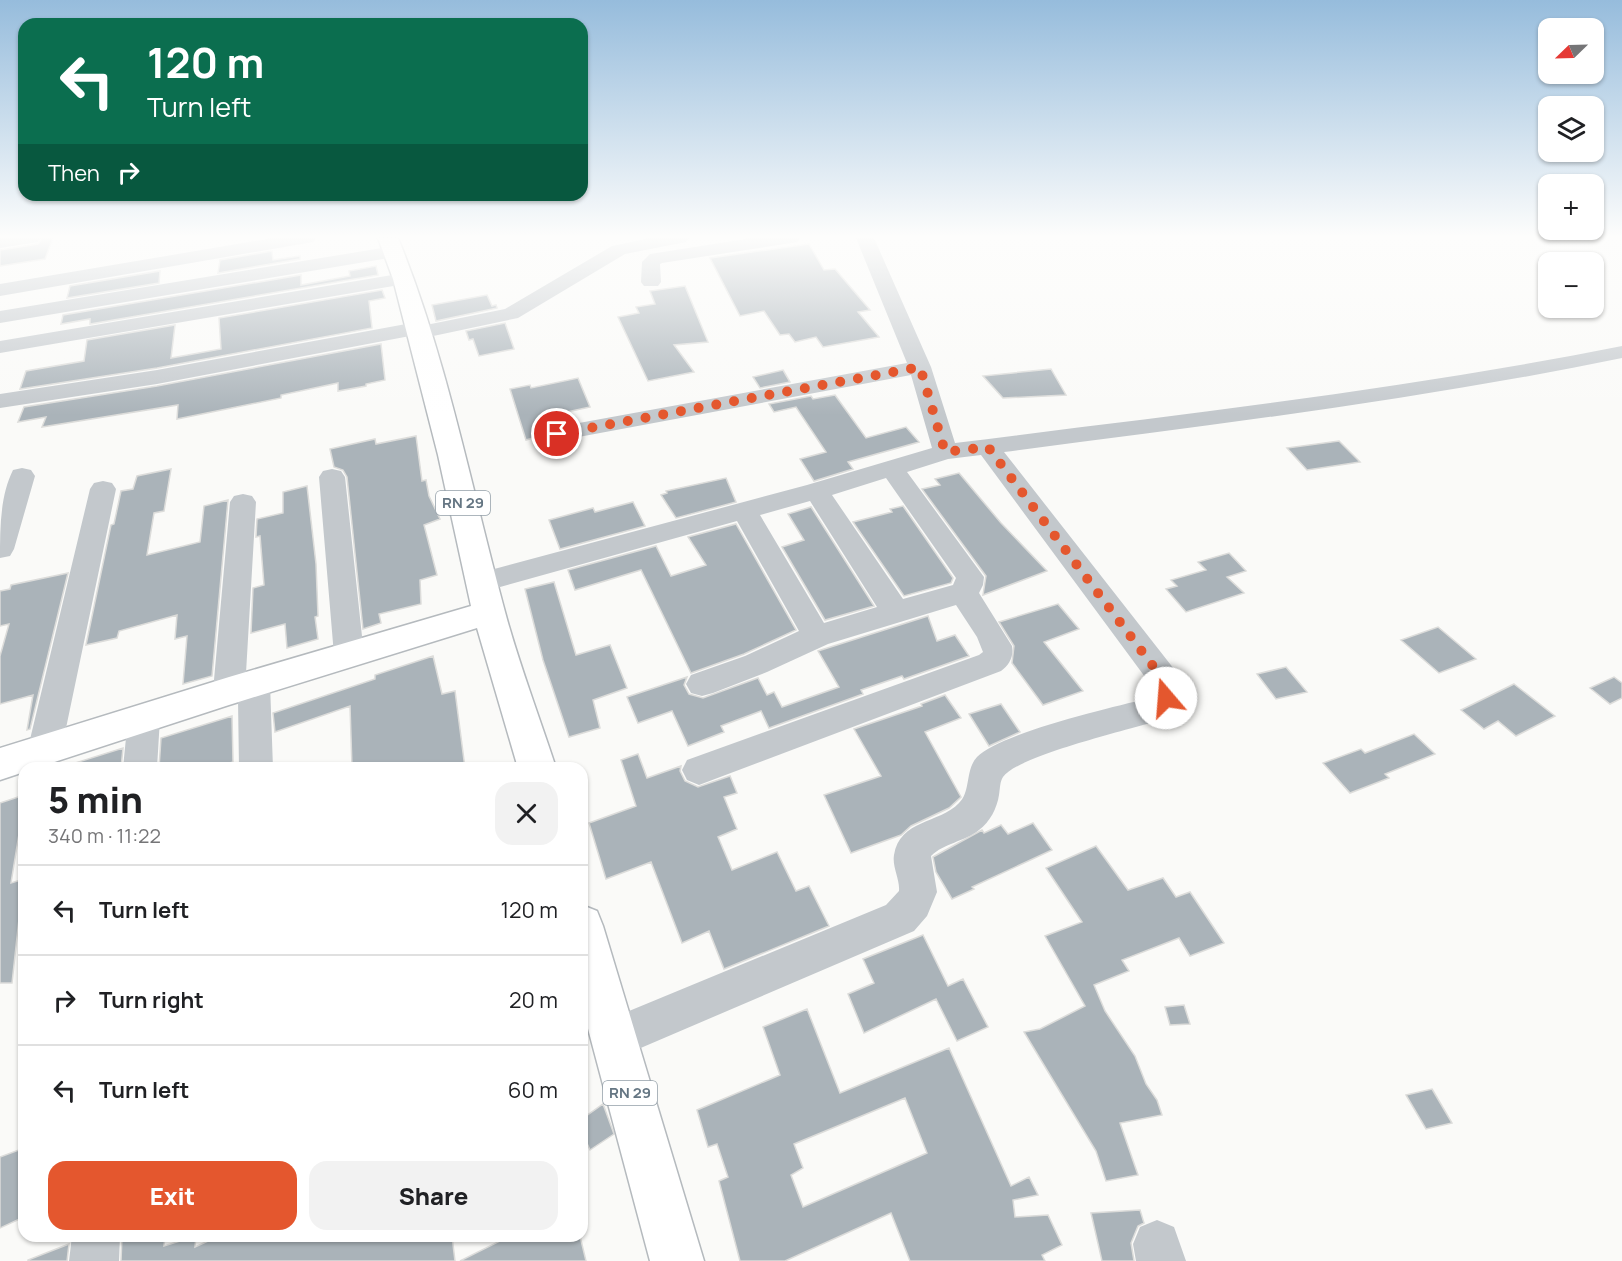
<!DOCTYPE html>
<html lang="en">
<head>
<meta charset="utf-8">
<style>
	body { margin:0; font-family:Manrope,sans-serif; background:#f2f2f2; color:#202124; height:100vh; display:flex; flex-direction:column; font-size:22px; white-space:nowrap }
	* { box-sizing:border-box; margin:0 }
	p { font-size:20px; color:#757577 }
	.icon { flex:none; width:33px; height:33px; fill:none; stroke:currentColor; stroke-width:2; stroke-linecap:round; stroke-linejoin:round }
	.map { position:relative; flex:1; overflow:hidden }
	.details { position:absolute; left:18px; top:762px; width:570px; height:480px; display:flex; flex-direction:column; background:#fff; border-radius:18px; box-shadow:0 2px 4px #0004 }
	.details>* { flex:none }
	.top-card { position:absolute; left:18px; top:18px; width:570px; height:183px; border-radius:18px; box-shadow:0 2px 4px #0004; background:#0b6e4f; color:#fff; overflow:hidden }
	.needle { width:39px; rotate:247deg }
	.buttons { position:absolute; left:1538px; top:18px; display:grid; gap:12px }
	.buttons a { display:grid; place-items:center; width:66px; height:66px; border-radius:12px; background:#fff; box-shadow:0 2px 4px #0004; font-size:30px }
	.pin { position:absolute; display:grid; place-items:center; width:51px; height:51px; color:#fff; margin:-26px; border:3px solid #fff; border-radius:50%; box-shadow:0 2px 6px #0007 }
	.me { position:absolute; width:66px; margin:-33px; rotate:342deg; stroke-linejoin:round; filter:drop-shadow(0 0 4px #0008) }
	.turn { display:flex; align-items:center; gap:21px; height:126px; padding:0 30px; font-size:27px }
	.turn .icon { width:78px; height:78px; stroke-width:2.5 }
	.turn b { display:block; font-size:42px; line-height:51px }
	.then { display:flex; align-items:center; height:57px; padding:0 30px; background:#0003; gap:12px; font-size:22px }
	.round { display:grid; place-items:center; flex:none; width:63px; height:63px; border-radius:18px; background:#f2f2f2 }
	.headline { display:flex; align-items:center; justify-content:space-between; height:102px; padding:0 30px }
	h1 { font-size:36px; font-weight:800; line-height:45px }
	.button { display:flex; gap:12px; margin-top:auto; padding:12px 30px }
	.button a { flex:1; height:69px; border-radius:18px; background:#e4572e; color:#fff; font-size:24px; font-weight:800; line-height:69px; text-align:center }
	.button a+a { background:#f2f2f2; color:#202124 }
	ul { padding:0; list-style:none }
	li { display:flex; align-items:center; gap:18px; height:90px; padding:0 30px; border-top:2px solid #e0e0e0 }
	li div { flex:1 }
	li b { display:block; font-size:22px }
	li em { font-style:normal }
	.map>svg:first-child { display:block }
	.building { fill:#aab3b9; stroke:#dcdcda; stroke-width:1.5; fill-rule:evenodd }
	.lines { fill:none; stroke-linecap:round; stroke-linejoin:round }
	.major-casing { stroke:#b5babe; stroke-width:3 }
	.minor { fill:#c3c8cc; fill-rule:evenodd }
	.major { fill:#fff; fill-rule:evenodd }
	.route { stroke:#e4572e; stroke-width:10; stroke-dasharray:0 18 }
	.labels { text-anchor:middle; stroke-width:6; stroke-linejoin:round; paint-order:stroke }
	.shield { fill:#fff; stroke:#939fa8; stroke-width:1.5 }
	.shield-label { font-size:15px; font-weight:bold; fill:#657683 }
</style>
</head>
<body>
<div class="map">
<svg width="1622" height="1261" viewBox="0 0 1622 1261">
	<rect width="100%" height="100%" fill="#fafaf8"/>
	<path class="building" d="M43,238h10l-8,21 -45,7v-16l38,-6z
		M809,244l15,26 11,-1 35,41 -12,2 21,25 -56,10 -7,-10 -21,5 -6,-8 -9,1 -16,-24 -24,5 -30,-58z
		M272,251l1,9 27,-4v3l-82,14 2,-13z
		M376,266l2,9 -288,49v-5l-29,5 2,-9 238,-40v10l49,-9 -1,-5z
		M160,271l-1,12 -92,15 3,-12z
		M685,286l23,56 -34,3 20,27 -46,9 -30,-64 21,-4 -3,-6 19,-3 -5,-13z
		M382,290l3,8 -16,3 3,27 -215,40 -137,21 6,-18 58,-10 3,-21 88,-15 -4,33 50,-9 -2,-31z
		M487,295l5,11 4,-1 1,3 -61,13 -4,-16z
		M505,323l9,26 -35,7 -6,-17 -4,1 -3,-9z
		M381,344l4,36 -19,4v2l-28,5v-8l-57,12v3l-104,21 1,-14 -136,22 4,-10 -28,5 6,-15 133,-21z
		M1051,369l15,26 -63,3 -20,-22z
		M783,370l7,12 -30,6 -7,-11z
		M578,378l12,29 -37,8 5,9 -10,3 -5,8 -17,5 -16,-51 20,-4 1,3z
		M835,395l31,43 40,-11 13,15 -71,20 5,7 -39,12 -14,-22 26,-7 -30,-45 -22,5 -5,-8 42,-8 2,3z
		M416,436l6,45 4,-1 3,16 11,23 -16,6 13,50 -17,5 1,24 -42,10 2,9 -18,6 -16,-152 -4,-7 -9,-3 -4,-18 45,-10 1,5z
		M1339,441l21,21 -53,8 -20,-22z
		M171,469l-7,42 -10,2 -7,42 53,-13 4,-36 24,-6 -16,176 -29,8 4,-48 -12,3 2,-24 -58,16 -2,7 -31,7 25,-120 3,-1 7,-33 12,-2 4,-13z
		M959,473l42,50 46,48 -64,24 3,-19 -64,-87 18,-4 -5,-6z
		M726,478l10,24 -60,16 -15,-23 6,-2 -1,-2z
		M307,486l9,78 2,52 -3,1 3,22 -31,9 -2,-24 -34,9 2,-45 11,-3 -4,-49 -4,1 1,-18 26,-6v-21z
		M633,502l12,24 -85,23 -11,-29 44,-12 2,4z
		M903,506l50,72 -2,5 -47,13 -51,-74 39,-10 -2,-3z
		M811,507l63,99 -49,14 -43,-73 22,-7 -16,-26z
		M736,524l60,106 -52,24 -53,19 -50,-103 -66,20 -7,-20 88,-24 15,30 35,-11 -18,-28z
		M1229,553l17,18 -19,6 17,16 -58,19 -20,-23 11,-3 -6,-6 35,-10 -8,-8z
		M68,573l-38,156 -3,1 6,-35 -33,9v-48l9,-32 -9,2v-35l10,-2 1,-4z
		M554,582l22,73 34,-10 17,43 -34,12 7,28 -31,9 -26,-77 -18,-71z
		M1058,604l21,25 -35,13 39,49 -40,14 -31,-42 2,-17 -15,-24z
		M928,616l9,25 18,-6 14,21 -65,23 -2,-3 -41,14 2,4 -94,34 -8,-17 -40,15 3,6 -36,14 -16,-35 -34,12 -11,-26 60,-20 -3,8 5,9 14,4 55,-20 9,17 7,-3 8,15 57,-20 -21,-36z
		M1438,627l38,32 -37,14 -38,-33z
		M433,656l9,38 13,-3 10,77h-113l-2,-62 -75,26 -2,-19 102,-34v-4z
		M1286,667l21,25 -31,7 -19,-25z
		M1614,677l8,6v15l-12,6 -20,-16z
		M1514,684l41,32 -39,20 -18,-15 -14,8 -23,-19z
		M945,695l16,23 -36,14 36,65 -12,11 -38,18 -10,9 -50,18 -27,-58 57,-19 -27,-47 68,-23 -1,-2z
		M1001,704l19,28 -31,14 -20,-32z
		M232,716l1,46 -19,6h-55l2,-30z
		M1414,734l21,20 -50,20 4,4 -39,15 -27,-30 38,-14 4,4z
		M123,748l-2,20h-49v-4z
		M638,754l9,24 34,-12 -1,5 5,10 13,6 32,-11 7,17 -13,4 13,32 -19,8 14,33 45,-18 19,39 13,-5 20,40 -105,43 -15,-38 -27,12 -31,-81 -45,17 -17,-56 47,-17 -15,-46z
		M24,795v37l-5,2 -8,49 13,-4v38l-5,2 -7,64h-12v-180z
		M1033,823l19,27 -80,37 2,2 -22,10 -16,-27 -3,-15 49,-27 2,3 17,-8 7,9z
		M1096,846l32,44 35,-12 13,19 14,-5 34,51 -34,13 -11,-18 -57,22 7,11 -35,14 11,26 30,45 11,28 11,16 5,15 -42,8 18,52 -32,6 -10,-30 -72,-119 16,-3 45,-23 -40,-70 37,-14 -36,-54z
		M923,935l25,51 15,-7 25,48 -31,14 -21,-42 -72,34 -16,-39 26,-11 -11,-24z
		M1184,1005l6,19 -20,1 -5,-18z
		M807,1009l33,84 109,-45 62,138 18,-9 9,18 -25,5 2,17 33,-2 14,30 -20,10 3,6h-135l-19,-48 -106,48h-45l-21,-80 9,-4 -11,-33 -9,3 -11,-37 83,-35 -17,-48zM905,1098l22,55 -124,54 -12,-32 12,-7 -9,-24z
		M1432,1089l20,34 -26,6 -20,-34z
		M603,1104l11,30 -24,16 -8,-18v-13z
		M24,1148v69l-24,11v-71z
		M1140,1210l4,13 -6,3 -7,17 3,18h-32l-11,-48z
		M122,1236h43l-1,10 32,-10 -1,11 24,-11h233l3,25h-334z
		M510,1236h70l6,25h-126z
		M69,1244l-2,17h-39v-1z"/>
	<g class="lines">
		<defs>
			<path id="major" d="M378,238h20c49,120 73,249 107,374 14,52 34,104 51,156h-38l-41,-140 -248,77 -193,63h-12v4l-24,8v-32l229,-71 242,-71 -33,-151 -45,-176z
				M582,905l15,6 6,15 101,335h-54l-68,-255z"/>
		</defs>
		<use href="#major" class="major-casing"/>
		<path class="minor" d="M0,238h41l-3,4 -38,6z
			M273,238h43l-3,4 -6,1 -307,53v-12z
			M650,238h39l-3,4 -61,12 -107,64 -99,21 -9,-3 -253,48 -157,24v-14l157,-24 260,-48 9,3 79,-16 107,-63z
			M752,238h48l-3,4 -6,1 -129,20 -2,1 1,18 -3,4h-14l-3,-4 1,-20 8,-8z
			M856,238h18l57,129 24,76c223,-28 446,-53 667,-97v12c-204,42 -411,67 -618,94l170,217c12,22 9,32 -7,49 -30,10 -149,37 -164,59 -3,4 -3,12 -4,18 -2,13 -9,27 -20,35 -15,12 -35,13 -48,26l6,36 -10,24 -13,15 -299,128 -15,-6 -6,-15 6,-15 286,-118 13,-14c1,-12 -7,-24 -5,-36 6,-36 45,-31 65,-52 12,-11 6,-33 18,-46 24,-24 132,-49 169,-58l4,-4 -2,-14 -167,-226 -33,4 -41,13 77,105 -1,8 -4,8 33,53c2,11 -3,19 -11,25l-302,114 -12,-5 -5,-10 5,-10 292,-105 4,-3 -6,-15 -21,-32 -128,39 -61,28 -54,21 -11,3 -11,-3 -5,-9 5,-9 54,-19 54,-25 -62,-110 -255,71 -10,-3 -4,-7 4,-7 335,-90 125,-37 -21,-73 -354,66 -9,-2 -3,-5 3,-5 9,-2 350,-64zM886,478l70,100 -3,7 -50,14 -71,-104zM810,501l67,106 -53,16 -64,-108z
			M394,246l7,2 2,4 -2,4 -401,67v-12z
			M404,273l7,2 3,4 -3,4 -411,70v-12z
			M22,468l9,2 4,6 -21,73 -4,7 -10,2c0,-29 0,-62 13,-88z
			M332,469l9,2 4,6 19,178 -4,8 -11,4 -11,-4 -4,-8 -15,-178 4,-6z
			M103,481l9,2 4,6 -55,263 -5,10 -12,4 -12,-4 -5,-10 63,-263 4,-6z
			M243,494l9,2 4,6 -10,171 8,-2 11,3 5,9 3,85h-34l-1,-68 -9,4 -11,-4 -5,-9 17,-189 4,-6z
			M144,705l12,4 4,9 -3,50h-34l5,-50 4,-9z
			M1157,1220l17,7 12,34h-50l-3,-17 7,-17z
			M72,1236h48l-1,25h-50z"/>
		<use href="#major" class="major"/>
	</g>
	<linearGradient id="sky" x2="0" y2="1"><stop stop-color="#96bcdc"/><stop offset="0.57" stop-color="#fdfdfc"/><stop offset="1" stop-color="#fdfdfc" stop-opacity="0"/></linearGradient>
	<rect width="1622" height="415" fill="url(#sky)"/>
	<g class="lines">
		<path class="route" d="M557,434l363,-67 25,85 43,-5 174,231 4,20"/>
	</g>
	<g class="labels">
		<g class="shield">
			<rect x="436" y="491" width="54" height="24" rx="4.5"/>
			<rect x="603" y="1081" width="54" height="24" rx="4.5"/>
		</g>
		<g class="shield-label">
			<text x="463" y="508">RN 29</text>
			<text x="630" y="1098">RN 29</text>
		</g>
	</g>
</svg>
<div class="buttons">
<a><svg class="needle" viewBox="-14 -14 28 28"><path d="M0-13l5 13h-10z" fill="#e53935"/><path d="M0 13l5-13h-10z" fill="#757577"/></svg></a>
<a><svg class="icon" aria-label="layers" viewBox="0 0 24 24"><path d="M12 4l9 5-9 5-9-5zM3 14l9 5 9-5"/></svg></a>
<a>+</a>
<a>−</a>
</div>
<div class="pin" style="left:557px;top:434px;background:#d93025"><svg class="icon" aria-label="arrive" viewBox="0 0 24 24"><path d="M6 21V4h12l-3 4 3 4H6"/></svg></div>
<svg class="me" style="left:1166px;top:698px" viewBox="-20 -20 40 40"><circle r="19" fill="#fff"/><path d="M0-13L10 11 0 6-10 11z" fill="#e4572e"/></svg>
<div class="top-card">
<div class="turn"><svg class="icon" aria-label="left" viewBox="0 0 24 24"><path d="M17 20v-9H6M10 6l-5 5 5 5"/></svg><div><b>120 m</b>Turn left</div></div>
<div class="then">Then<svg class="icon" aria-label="right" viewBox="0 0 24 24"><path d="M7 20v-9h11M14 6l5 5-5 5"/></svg></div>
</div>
<section class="details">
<div class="headline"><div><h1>5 min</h1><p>340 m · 11:22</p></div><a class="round"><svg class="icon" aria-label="close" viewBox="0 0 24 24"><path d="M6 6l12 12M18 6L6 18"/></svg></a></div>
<ul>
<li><svg class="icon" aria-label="left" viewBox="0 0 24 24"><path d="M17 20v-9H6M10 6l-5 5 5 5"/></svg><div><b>Turn left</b></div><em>120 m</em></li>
<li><svg class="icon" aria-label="right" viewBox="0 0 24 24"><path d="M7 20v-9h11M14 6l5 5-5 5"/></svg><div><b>Turn right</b></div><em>20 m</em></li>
<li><svg class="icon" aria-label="left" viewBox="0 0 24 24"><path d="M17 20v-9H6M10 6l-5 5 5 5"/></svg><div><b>Turn left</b></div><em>60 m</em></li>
</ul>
<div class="button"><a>Exit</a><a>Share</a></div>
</section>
</div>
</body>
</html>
